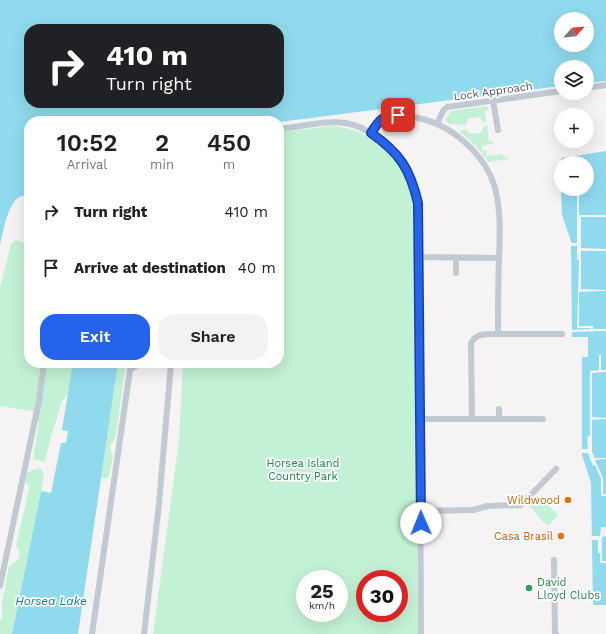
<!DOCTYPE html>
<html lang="en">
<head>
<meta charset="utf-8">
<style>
	body { margin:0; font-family:"Work Sans",sans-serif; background:#f2f2f2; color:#202124; height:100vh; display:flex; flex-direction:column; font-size:15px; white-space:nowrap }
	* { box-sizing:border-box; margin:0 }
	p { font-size:13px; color:#757577 }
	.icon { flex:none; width:22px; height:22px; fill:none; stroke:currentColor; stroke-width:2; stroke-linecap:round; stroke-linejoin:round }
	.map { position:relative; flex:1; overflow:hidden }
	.drawer { position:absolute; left:24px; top:116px; width:260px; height:252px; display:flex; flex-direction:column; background:#fff; border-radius:16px; box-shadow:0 4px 16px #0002 }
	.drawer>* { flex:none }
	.banner { position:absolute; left:24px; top:24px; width:260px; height:84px; border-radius:16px; box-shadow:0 4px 16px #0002; background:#202124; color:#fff; overflow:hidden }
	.needle { width:26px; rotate:63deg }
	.tools { position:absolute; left:554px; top:12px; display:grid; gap:8px }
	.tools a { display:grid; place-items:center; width:40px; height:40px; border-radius:50%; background:#fff; box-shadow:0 4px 16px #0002; font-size:20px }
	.speed { position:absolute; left:296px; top:570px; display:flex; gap:8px; font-size:20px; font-weight:700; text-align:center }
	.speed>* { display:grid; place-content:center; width:52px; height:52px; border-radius:50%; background:#fff; box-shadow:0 4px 16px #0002; line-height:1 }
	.speed small { font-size:10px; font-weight:400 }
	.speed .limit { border:6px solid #d22; background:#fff; color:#111 }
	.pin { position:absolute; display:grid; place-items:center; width:34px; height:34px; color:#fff; margin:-17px; border-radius:8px; box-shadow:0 2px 6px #0006 }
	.me { position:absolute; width:44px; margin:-22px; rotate:359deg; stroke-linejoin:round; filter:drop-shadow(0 0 3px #0008) }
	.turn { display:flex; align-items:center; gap:14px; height:84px; padding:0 16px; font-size:18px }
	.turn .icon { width:52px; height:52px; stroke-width:2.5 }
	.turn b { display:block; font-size:28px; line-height:34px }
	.eta { display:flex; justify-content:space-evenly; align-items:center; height:68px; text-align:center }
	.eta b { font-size:24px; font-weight:600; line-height:28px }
	.action { display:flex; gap:8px; margin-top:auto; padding:8px 16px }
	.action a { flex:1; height:46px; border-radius:16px; background:#2563eb; color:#fff; font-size:16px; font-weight:600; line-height:46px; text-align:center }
	.action a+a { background:#f2f2f2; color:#202124 }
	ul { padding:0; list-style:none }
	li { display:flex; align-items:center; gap:12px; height:56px; padding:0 16px }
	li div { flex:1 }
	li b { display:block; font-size:15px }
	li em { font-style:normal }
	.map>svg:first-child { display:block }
	.green { fill:#c3f1d5; fill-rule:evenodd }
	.water { fill:#90daee; fill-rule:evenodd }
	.pier { fill:#f5f3f3 }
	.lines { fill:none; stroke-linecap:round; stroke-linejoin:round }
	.minor { stroke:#c1cad2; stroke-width:6 }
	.route-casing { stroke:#184099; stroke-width:10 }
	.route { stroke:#2563eb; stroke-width:7 }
	.food-dot { fill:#e8710a; stroke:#fff; stroke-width:1.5 }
	.leisure-dot { fill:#2e9e5b; stroke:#fff; stroke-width:1.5 }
	.labels { text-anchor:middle; stroke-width:3.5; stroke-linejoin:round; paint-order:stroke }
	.street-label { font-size:11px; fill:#4a5661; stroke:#fff }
	.park-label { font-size:11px; fill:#17864f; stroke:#fff }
	.food-label { font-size:11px; fill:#c56008; stroke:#fff; text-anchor:end }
	.leisure-label { font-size:11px; fill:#27864d; stroke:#fff; text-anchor:start }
	.water-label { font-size:12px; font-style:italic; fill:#0c7c9b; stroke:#fff }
</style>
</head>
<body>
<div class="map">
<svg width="606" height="634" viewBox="0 0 606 634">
	<rect width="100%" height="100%" fill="#f5f3f3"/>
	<path class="green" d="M487,106l2,4 -4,1 1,11h-3l-3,-5 -12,2 -2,6c-6,1 -11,-3 -16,0l-5,-5 6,-9z
		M487,125l2,17 5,-1 -2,3 -10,2v5l4,-1 1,6 14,-2 8,5 -21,3 -10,-14 -19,-17 7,-2 4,5 13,-2 -1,-4z
		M333,126c43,5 70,32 80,73l5,435h-265l26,-193 4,-78h96v-231zM305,579h34v34h-34zM365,579h34v34h-34z
		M16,240l13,5v118h44v2l-4,27 -7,9 -12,39 -5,22 -12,-3 6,-37 -3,-1 2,-9 -38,-6v-118l11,-44z
		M118,363h8l-11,77 -4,3 -1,5 3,9 -4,19 -4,3 -4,-1z
		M37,468l4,1 3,6 -32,159h-12v-14l2,-2v-14l7,-38 9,-6 2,-6 -4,-9 14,-60 -4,-1v-11z
		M539,496l19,19 -9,10 -4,-1 -16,-19z"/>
	<path class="water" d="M0,0h606v81l-19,2v-16h-26v19l-282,36 -250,-1v75c-20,-6 -25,34 -29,48zM561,19h26v26h-26zM29,29h250v74h-250z
		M606,151v454h-13l-2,-122 -9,-28v-98h6v-20h-16l-1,-96 -9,-26 -1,-26h26v-26h-26v12v-17z
		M73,363h45l-40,271h-66l29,-143 10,2 10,-50h5l2,-12 -6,-1z"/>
	<path class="pier" d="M577,189h2v26h27v2h-25v31l25,1v2h-25v38l25,1v1l-27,1v34h14v3h13v2l-34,1 -1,-2 20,-1 -1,-1h-13l2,-68h-2v-14h-6v-3h6z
		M599,355h2v15h5v2l-14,1v44l14,1v1l-14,1v32l3,6h11v1l-11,1 8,18v16h3v2h-5v-17l-6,-14 -2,1 -5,-13h-6v-4h6l-1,-12 3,-1v-65l9,-1z
		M601,527h5v9l-4,1v24h4v2h-6v-10h-2v-13h-6v-4h8z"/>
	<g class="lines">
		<path class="minor" d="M587,88l19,-3
			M493,101l5,29
			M437,124l6,-13 4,-4 114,-16
			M279,129c21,-2 46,-9 67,-6 11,2 24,9 33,16 43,29 40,72 40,118l2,377
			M371,133c12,-21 25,-20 47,-15 34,7 67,36 77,70 6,23 5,47 4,70 -1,25 -1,51 -1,76h64
			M419,257l80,1
			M456,257v16
			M131,369l10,-6
			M420,419h123
			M472,419l-1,-76c6,-11 17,-9 27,-9
			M499,419v-10
			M420,511l53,-1 15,-4 33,-1 35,-36
			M554,560l1,73 1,1
			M0,586l39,-185 5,-38
			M92,634l39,-271
			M144,634l15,-130 12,-141"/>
	</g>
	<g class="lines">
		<defs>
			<path id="route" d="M398,115c-17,2 -18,4 -27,18 29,20 39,36 47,70l3,320"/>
		</defs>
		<use href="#route" class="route-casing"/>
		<use href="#route" class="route"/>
	</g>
	<g class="food-dot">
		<circle cx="568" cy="500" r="4"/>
		<circle cx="561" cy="536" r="4"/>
	</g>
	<circle class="leisure-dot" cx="529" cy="588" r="4"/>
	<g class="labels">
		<g class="street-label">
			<text transform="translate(493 91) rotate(-8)" y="4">Lock Approach</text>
		</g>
		<g class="park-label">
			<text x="303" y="467">Horsea Island<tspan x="303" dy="13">Country Park</tspan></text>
		</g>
		<g class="food-label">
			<text x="560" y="504">Wildwood</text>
			<text x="553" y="540">Casa Brasil</text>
		</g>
		<g class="leisure-label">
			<text x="537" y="586">David<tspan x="537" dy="13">Lloyd Clubs</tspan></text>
		</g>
		<g class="water-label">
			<text x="51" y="605">Horsea Lake</text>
		</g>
	</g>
</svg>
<div class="tools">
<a><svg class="needle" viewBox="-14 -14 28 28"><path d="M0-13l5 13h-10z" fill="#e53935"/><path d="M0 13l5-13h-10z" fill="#757577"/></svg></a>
<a><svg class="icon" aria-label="layers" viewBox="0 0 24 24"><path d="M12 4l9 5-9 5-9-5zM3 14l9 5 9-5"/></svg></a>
<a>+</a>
<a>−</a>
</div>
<div class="speed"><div>25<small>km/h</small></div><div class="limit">30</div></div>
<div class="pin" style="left:398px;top:115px;background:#d93025"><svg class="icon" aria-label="arrive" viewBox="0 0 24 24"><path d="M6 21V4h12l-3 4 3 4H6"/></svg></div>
<svg class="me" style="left:421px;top:523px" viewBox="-20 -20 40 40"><circle r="19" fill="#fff"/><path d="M0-13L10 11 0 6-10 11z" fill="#2563eb"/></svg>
<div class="banner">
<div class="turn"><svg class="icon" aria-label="right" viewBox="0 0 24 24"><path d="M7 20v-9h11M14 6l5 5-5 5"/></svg><div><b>410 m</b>Turn right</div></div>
</div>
<section class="drawer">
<div class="eta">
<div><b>10:52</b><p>Arrival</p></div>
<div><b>2</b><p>min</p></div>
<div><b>450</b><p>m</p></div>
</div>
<ul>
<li><svg class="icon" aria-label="right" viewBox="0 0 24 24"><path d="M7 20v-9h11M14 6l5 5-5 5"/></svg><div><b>Turn right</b></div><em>410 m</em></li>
<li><svg class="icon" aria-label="arrive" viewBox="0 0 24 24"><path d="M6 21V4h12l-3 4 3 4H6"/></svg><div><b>Arrive at destination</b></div><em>40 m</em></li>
</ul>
<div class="action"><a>Exit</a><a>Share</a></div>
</section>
</div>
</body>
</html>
